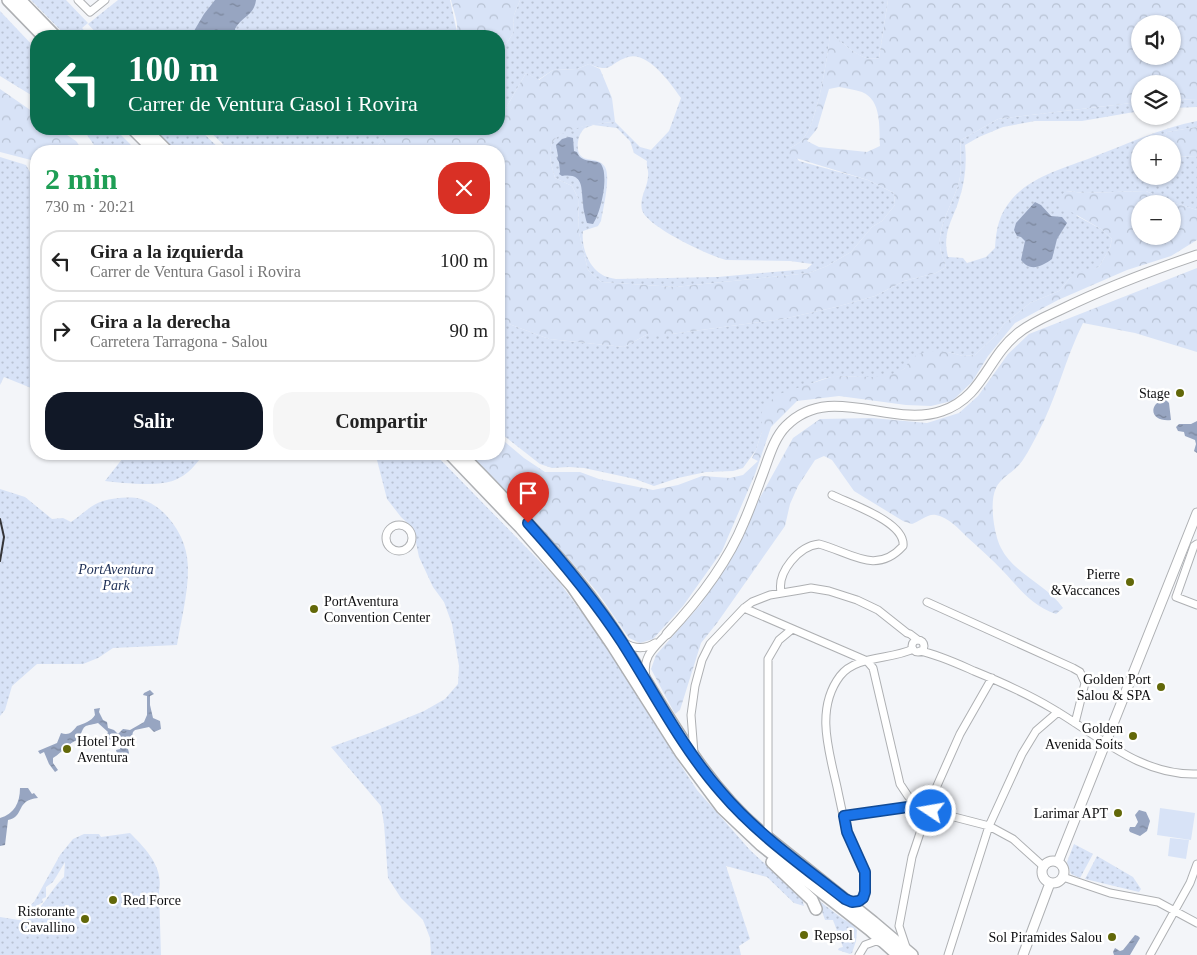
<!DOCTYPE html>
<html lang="es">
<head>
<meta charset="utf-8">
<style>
	body { margin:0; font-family:Georgia,serif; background:#f6f6f6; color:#222; height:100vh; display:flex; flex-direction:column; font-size:19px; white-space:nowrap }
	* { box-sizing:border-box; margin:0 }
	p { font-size:16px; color:#767676 }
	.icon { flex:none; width:28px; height:28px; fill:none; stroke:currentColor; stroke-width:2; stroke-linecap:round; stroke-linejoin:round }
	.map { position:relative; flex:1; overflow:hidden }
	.side { position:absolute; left:30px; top:145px; width:475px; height:315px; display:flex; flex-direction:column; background:#fff; border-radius:20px; box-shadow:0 1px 4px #0004 }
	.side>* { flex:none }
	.hud { position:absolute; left:30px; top:30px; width:475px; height:105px; border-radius:20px; box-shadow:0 1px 4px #0004; background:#0b6e4f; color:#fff; overflow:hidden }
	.buttons { position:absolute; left:1131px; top:15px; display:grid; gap:10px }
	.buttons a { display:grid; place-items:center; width:50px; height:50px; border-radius:50%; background:#fff; box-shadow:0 1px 4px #0004; font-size:25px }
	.pin { position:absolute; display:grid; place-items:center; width:42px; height:42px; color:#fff; margin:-51px -21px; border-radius:50% 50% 50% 0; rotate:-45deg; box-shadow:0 0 5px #0007 }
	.pin .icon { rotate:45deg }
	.me { position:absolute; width:55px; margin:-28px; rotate:282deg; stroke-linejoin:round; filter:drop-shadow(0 0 4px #0008) }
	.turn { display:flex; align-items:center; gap:18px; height:105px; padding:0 15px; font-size:22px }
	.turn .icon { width:65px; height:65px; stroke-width:2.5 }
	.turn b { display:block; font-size:35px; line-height:42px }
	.round { display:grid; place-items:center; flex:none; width:52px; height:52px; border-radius:20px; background:#f6f6f6 }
	.overview { display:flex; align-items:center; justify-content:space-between; height:85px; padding:0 15px }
	h1 { font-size:30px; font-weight:600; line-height:38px; color:#1e9e55 }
	.primary-button { display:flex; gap:10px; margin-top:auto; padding:10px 15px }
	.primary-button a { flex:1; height:58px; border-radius:20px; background:#111827; color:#fff; font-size:20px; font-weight:600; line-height:58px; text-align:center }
	.primary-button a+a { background:#f6f6f6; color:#222 }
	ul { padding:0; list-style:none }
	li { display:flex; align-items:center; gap:15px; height:62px; margin:0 10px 8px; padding:0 5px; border:2px solid #e0e0e0; border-radius:20px }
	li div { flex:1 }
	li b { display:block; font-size:19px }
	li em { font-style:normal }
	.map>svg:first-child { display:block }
	.green { fill:url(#green-dots); fill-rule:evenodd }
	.forest { fill:url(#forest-crowns); fill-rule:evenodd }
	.pitch { fill:#d8e3f7 }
	.water { fill:url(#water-ripples) }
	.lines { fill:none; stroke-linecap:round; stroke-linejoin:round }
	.minor-casing { stroke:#aeb0b3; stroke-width:9 }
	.tertiary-casing { stroke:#aeb0b3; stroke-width:11 }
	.primary-casing { stroke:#aeb0b3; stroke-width:14 }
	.trunk-casing { stroke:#aeb0b3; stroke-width:14 }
	.minor { stroke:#fff; stroke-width:7 }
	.tertiary { stroke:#fff; stroke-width:9 }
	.primary { stroke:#fff; stroke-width:11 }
	.trunk { stroke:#fff; stroke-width:11 }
	.rail { stroke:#363639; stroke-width:2 }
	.route-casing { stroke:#114b97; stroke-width:12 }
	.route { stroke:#1a73e8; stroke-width:9 }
	.poi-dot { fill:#626809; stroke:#fff; stroke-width:2 }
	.labels { text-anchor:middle; stroke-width:5; stroke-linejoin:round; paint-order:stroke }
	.poi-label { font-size:14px; fill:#0e0e10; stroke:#fff; text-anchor:end }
	.park-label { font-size:14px; font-style:italic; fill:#1b2d54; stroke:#fff }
</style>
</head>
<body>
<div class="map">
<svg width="1197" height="955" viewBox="0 0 1197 955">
	<defs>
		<pattern id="green-dots" width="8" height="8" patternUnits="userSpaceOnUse" patternTransform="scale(1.25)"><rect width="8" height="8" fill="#d8e3f7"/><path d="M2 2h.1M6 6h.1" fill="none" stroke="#b8c2d3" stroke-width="1.8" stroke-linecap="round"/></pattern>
		<pattern id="forest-crowns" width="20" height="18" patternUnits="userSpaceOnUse" patternTransform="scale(1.25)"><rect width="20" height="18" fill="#d8e3f7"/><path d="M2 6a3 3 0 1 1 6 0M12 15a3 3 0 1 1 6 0" fill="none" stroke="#b8c2d3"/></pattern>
		<pattern id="water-ripples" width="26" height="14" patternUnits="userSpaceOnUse" patternTransform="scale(1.25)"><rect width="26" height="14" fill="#97a5c1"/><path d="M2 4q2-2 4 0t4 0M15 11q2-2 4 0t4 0" fill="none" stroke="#7a859b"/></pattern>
	</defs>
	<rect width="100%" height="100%" fill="#f3f5f9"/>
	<path class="green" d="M31,0h35l22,23 -6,5 7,8h-14l6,-7 -10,7h-5z
		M118,0h332l7,32 -2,4h-356l-11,-12z
		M520,0h368l-9,58c-19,5 -34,-15 -49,-24 -2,22 -13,90 -27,105 -3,4 -9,7 -13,9l9,13 69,19 26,13 1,12 -13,16 -10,6 -21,25 -24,14 -18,7 -134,14 -74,-5 -13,-12 -9,-37 -1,-35 -6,-12 -17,-8c-3,-11 -7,-21 -4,-32 4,-19 48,-23 64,-24l25,25 11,3 18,-19 12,-33c-10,-14 -33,-47 -53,-41 -19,6 -16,17 -39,7l-12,5 -24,1 -15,10 -12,-7 -20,35 -7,2v-54l14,-23 1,-18zM593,125l24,3 13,13 4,12 13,8c-1,6 2,9 1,15 0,11 -9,21 -6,34 4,16 67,46 84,50l64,1 22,3 -5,5 -89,8 -102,2c-5,-1 -11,-2 -15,-5 -13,-8 -20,-28 -18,-43l15,-5 3,-5c2,-12 10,-44 4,-54 -6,-10 -18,-5 -24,-11 -6,-5 -3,-21 2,-26 2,-3 6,-3 10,-5z
		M0,11l36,38v49l-36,-22z
		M1197,99v8l-24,1v-8z
		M1140,102v9l-58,10h-47l-32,6 -24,10 -14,8c2,19 0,37 -6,55 -7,22 -17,32 -11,57l15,1 4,5 19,-6 9,-9c1,-19 4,-34 17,-49 20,-23 53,-31 81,-42 34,-13 68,-29 104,-36v6l-30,5 -5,12h-22v32h32l1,-19 24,-1v54l-28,-9 -23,-10 -61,2 -19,-2 11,25 24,13 11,10 -2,9 -11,19 -29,11 -11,13 -29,12 -26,21 -7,10 -22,21 -12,1 -15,-4 -38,8c-2,3 -4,7 -6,9 -22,16 -56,2 -81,10 -22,7 -41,21 -61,33v19l-6,19 -13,18 -10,3 -27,1 -28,6 -24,8 -19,-7 -51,-11 -15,-1 -17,1 -12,-4 -41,-32v-108h10l40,15 75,8 24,-13h23l112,-15 53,-12 39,-11 29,-15 32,-8 10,-6c-2,-7 -6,-15 -6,-22 -2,-20 14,-44 19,-63 4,-16 0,-27 2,-42l37,-21z
		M83,129h32l22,22h-39z
		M152,129h47l23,22h-48z
		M207,129h183l-16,22h-144z
		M0,157l26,8 10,18v207l-32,-13 -4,8z
		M126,454h78c-8,10 -16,21 -29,26 -15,7 -53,3 -70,1z
		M372,454h63l122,125 42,57 77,122 21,32 53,60 52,48 2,8 -10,-3 -27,-26 -41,-11 24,73 -11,7 2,9h-310l-1,-17 -7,-18 -22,-22 -13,-20 -4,-54 -3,-18 -50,-59 44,-16 49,-20 21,-12 13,-15 1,-18 -7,-42 -8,-22 -11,-15 -14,-30 -6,-29 -12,-11 -14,-18 -10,-39z
		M0,489l25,8 27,22 11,-1 8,4c9,-6 21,-18 32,-21 11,-3 27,-5 38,-2 24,7 43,35 46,58 4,27 -6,62 -10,88l-64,3 -15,10 -15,6h-46l-25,22 -7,24 -5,6z
		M130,833c15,15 34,34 29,58l2,64h-161v-38l25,4c17,-10 25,-31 39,-44l1,-15 -12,20 -7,5v10l-4,2 1,3 -5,3 -6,10 -10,4 -3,-3 15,-14 26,-47 13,-16 11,-5h15l2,3z
		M1074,844l19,10 -13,24 -9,-4 -4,-12z
		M1097,856l36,21 8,12 -2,3 -54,-13z
		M818,900l25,19 8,4 6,7 -1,11 -4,12 -2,1 -12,-4 1,-2 4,-1 -10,-27h-8z"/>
	<path class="forest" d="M451,0h69l-6,15 -1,18 -14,23v-20h-44c6,-9 -2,-26 -4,-36z
		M888,0h309v99l-24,1 -1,-16h-32v18l-142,17 -37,21c-2,15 2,26 -2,42 -5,19 -21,43 -19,63 0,7 4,14 6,22l-10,6 -32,8 -29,15 -39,11 -53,12 -112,15h-23l-24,13 -75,-8 -40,-15h-10v-173h-125l16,-22h109v-19l7,-2 20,-35 13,7 14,-10 24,-1 12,-5 11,5 12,29 3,24c-16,1 -60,6 -64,24 -3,11 1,21 4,32l17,8 6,12 1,35 9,37 13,12 74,5 134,-14 18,-7 24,-14 21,-25 10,-6 13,-16 -1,-12 -26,-13 -79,-24 1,-8c4,-2 10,-5 13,-9 14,-15 25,-83 27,-106 14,10 31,30 49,25zM1140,24h32v32h-32zM839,87c8,1 16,3 23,5 20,8 17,36 18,54l-13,6 -48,-5 -12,-6 10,-12 12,-40z
		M0,89l36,25v15h22l18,12 7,10h-47v23l-5,-14 -31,-8z
		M1197,127v29l-24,1 -1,-13h-10l5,-12z
		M1066,191l19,2 61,-2 23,10 28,9v30l-26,16 -44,14 -69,30 -43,23 -27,33 -16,26 -20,19 -21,5 -25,-1 -67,-9 -42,5 -26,26 -16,47 -33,77 -39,55 -30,33 -13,4 -11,-5 -31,-45 -29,-34 -99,-105h29v-17l25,21 21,14h35l19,7 54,11 25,-5 24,-9 28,2 13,-3 15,-14 -6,-3 4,-8 6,-19v-19l7,-10 10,-8 55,-18 39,1 19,-3 12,-5 6,-9 8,-6 12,-3 18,1 15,4 12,-1 22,-21 7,-10 26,-21 29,-12 11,-13 9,-6 20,-5 11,-19 2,-9 -11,-10 -40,-23 -2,-9zM1140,204h32v32h-32z
		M1197,268v84l-62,-19 -52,-10c-18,36 -27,77 -46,112 -5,9 -13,26 -20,32 -7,7 -17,12 -21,21 -7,14 -2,47 5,60 13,26 45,36 62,60l-7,6c-25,-9 -35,-24 -53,-43 -11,-12 -24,-23 -36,-34 -8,-8 -19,-20 -31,-22 -8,-2 -17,7 -24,9l-9,-3 -49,-30 -22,-31 -8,-4 -9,4 -17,26 -8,18 -5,22 -68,97 -16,20 -21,67 -5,4 -24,-45 5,-14 45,-51 92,-166 27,-19 52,-1 55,5 32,-10 19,-17 30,-42 21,-20z"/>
	<path class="pitch" d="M1160,808l35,5 -4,27 -34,-5z
		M1170,838l19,2 -3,19 -18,-3z"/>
	<path class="water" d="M215,0h41c-2,16 -14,16 -21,29l1,7h-45l13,-22z
		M569,137l4,1 1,13 3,1c4,11 14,7 23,11 10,10 1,50 -7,61l-6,-1 -1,-3c-1,-5 -3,-11 -3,-17 -2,-15 1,-30 -21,-27l-3,-2 1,-2 -1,-10 -2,-3 1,-3 -2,-11 6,-6z
		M1035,202l6,3 10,11 11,1 5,6 -10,16 -5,20c-11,8 -22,13 -31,1l4,-19 -4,-4 -4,-1 -3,-6 2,-7z
		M1162,399h3l4,4 2,17c-17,2 -25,-11 -9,-21z
		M1197,421v32l-3,-2 2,-7 -1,-4 -10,-4 -1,-4 -6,-1 -2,-4 3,-3h12z
		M150,690l4,4 -4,2v9l3,13 7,3 1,8 -7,3 -5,-5 -14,3 -2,2 -2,8 -6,3v4l3,2 1,4 -3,6 -8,-2 -2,-7 4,-1 2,-6 -1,-4 -4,-1 -4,2 -5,-1 -2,-3 2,-4 -10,-9c-16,4 -13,1 -19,16 -12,5 -15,12 -26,19v5l5,7 -3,2 -6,-8 -5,-12 -4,2 -2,-3 19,-8 4,-10c8,3 11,-1 16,-7 6,-2 15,-5 18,-11l-1,-6 6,-1 -1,4 4,8 4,2 1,6 6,2 4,4 5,-5 7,1 14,-8 3,-7v-19l-4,-1 1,-2z
		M20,788h8l4,6 2,-1 4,5c-23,2 -13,19 -30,22l-3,25 -5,1v-28c14,-4 20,-15 20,-30z
		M1139,810l7,2 4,9 -3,10 -7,5 -10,-4 -1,-2 1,-3h5l3,-5 -3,-7z
		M1135,935l3,1 2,2 -10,17h-16l-1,-3 2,-4 5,3 3,-1z"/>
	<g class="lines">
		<defs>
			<path id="minor" d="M78,0l12,12 15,-12
				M386 538a13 13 0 1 1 26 0a13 13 0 1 1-26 0Z
				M1197,544l-3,2 -18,51 21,8
				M781,592c-4,-20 18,-46 38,-48 31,8 57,32 84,2 3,-24 -53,-42 -71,-51
				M927,602l146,66 7,4 5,11 -10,40
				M744,608l123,53 6,7 27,116 8,12 8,8
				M912 646a6 6 0 1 1 12 0a6 6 0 1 1-12 0Z
				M623,642c11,7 21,8 32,1
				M920,651c19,4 36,12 54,20 27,11 54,23 79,38 46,27 88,67 144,65
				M646,677c-4,-21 8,-29 21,-43
				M694,753l-3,-38 4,-29 7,-26 8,-16 34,-36 8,-6 18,-7 30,-5 11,-2 18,3 28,9 21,10 29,23 3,1 8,6
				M916,804l9,1 5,2 1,5 -5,3 -8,-3 -3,-6z
				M928,806l32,-72 32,-56
				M931,811l58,15 24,13 31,28
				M844,816l71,-10
				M768,838v-179l11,-19 12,-10
				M1063,877l47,16 48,9 39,21
				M848,900c18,7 18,-14 17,-27 -2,-14 -14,-28 -18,-42 -4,-14 -7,-30 -10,-44 -8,-36 -22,-78 3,-111 16,-21 51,-16 73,-27
				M906,947l-7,-21 13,-69 14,-42
				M859,955l6,-10 11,-4 6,2
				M948,955l41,-129 33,-72 14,-23 22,-19
				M1150,955l40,-72 7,-19"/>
			<path id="tertiary" d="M667,634c31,-33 60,-70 77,-112 7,-16 13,-33 19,-49 6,-16 11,-35 23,-47 44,-45 105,3 156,-15 41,-14 45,-53 75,-77 13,-11 28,-17 43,-24 45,-22 90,-39 137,-55
				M1042 872a11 11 0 1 1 22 0a11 11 0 1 1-22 0Z
				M1058,862l139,-349
				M1023,955l27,-72"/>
			<path id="primary" d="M768,838l105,84 39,33
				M806,880l64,50 28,25"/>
			<path id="trunk" d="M8,0l35,36
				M20,0l35,36
				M133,129l22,22
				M145,129l22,22
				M450,454l71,74 51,58 41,60 68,107 41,55 39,37 45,35
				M461,454c49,51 100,101 141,159 54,76 92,166 166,225
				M772,862l40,38 4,9"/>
		</defs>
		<use href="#minor" class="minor-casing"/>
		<use href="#tertiary" class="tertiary-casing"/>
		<use href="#primary" class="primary-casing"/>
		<use href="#trunk" class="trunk-casing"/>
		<use href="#minor" class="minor"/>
		<use href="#tertiary" class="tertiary"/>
		<use href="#primary" class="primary"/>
		<use href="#trunk" class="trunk"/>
		<path class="rail" d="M0,519l4,18 -4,24"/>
	</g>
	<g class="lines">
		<defs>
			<path id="route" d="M528,523c34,38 66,76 94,119 32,50 60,106 100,151 35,41 81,73 123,106l7,3 7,-1 4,-3 2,-6v-20l-18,-40 -3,-16 71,-10 1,-2h9l5,3 1,4"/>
		</defs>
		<use href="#route" class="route-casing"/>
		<use href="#route" class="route"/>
	</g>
	<g class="poi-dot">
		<circle cx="1180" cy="393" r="5"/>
		<circle cx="1130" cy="582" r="5"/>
		<circle cx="314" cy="609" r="5"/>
		<circle cx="1161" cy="687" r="5"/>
		<circle cx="1133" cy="736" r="5"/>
		<circle cx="67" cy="749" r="5"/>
		<circle cx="1118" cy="813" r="5"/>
		<circle cx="113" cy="900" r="5"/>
		<circle cx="85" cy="919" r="5"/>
		<circle cx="804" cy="935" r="5"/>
		<circle cx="1112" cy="937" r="5"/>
	</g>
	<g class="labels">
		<g class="poi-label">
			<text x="1170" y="398">Stage</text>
			<text x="1120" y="579">Pierre<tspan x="1120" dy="16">&amp;Vaccances</tspan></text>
			<text x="324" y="606" text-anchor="start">PortAventura<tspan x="324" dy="16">Convention Center</tspan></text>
			<text x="1151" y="684">Golden Port<tspan x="1151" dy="16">Salou &amp; SPA</tspan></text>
			<text x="1123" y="733">Golden<tspan x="1123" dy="16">Avenida Soits</tspan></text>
			<text x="77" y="746" text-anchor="start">Hotel Port<tspan x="77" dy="16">Aventura</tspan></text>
			<text x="1108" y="818">Larimar APT</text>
			<text x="123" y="905" text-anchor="start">Red Force</text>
			<text x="75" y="916">Ristorante<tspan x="75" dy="16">Cavallino</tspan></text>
			<text x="814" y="940" text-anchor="start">Repsol</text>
			<text x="1102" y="942">Sol Piramides Salou</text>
		</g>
		<g class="park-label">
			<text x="116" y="574">PortAventura<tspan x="116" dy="16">Park</tspan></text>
		</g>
	</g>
</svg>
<div class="buttons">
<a><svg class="icon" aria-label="sound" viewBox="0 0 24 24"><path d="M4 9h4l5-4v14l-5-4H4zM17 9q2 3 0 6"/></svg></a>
<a><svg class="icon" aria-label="layers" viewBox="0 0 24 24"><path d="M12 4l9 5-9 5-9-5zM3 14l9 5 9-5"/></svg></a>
<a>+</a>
<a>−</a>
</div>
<div class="pin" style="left:528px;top:523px;background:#d93025"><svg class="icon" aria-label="arrive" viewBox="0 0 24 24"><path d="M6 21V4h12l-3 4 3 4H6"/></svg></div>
<svg class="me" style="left:931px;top:811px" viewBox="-20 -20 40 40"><circle r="17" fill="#1a73e8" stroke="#fff" stroke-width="3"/><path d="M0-11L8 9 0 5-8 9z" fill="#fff"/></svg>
<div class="hud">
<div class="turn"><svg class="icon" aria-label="left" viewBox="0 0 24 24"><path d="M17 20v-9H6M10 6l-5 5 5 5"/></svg><div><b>100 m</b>Carrer de Ventura Gasol i Rovira</div></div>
</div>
<section class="side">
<div class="overview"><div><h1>2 min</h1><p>730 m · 20:21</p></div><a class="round" style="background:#d93025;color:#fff"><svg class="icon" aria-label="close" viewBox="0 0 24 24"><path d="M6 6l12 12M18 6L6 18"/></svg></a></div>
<ul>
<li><svg class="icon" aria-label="left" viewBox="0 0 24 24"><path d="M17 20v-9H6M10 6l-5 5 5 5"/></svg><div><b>Gira a la izquierda</b><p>Carrer de Ventura Gasol i Rovira</p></div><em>100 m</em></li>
<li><svg class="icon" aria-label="right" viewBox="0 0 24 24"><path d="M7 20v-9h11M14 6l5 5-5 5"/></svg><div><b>Gira a la derecha</b><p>Carretera Tarragona - Salou</p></div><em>90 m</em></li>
</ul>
<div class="primary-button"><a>Salir</a><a>Compartir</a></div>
</section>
</div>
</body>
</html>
